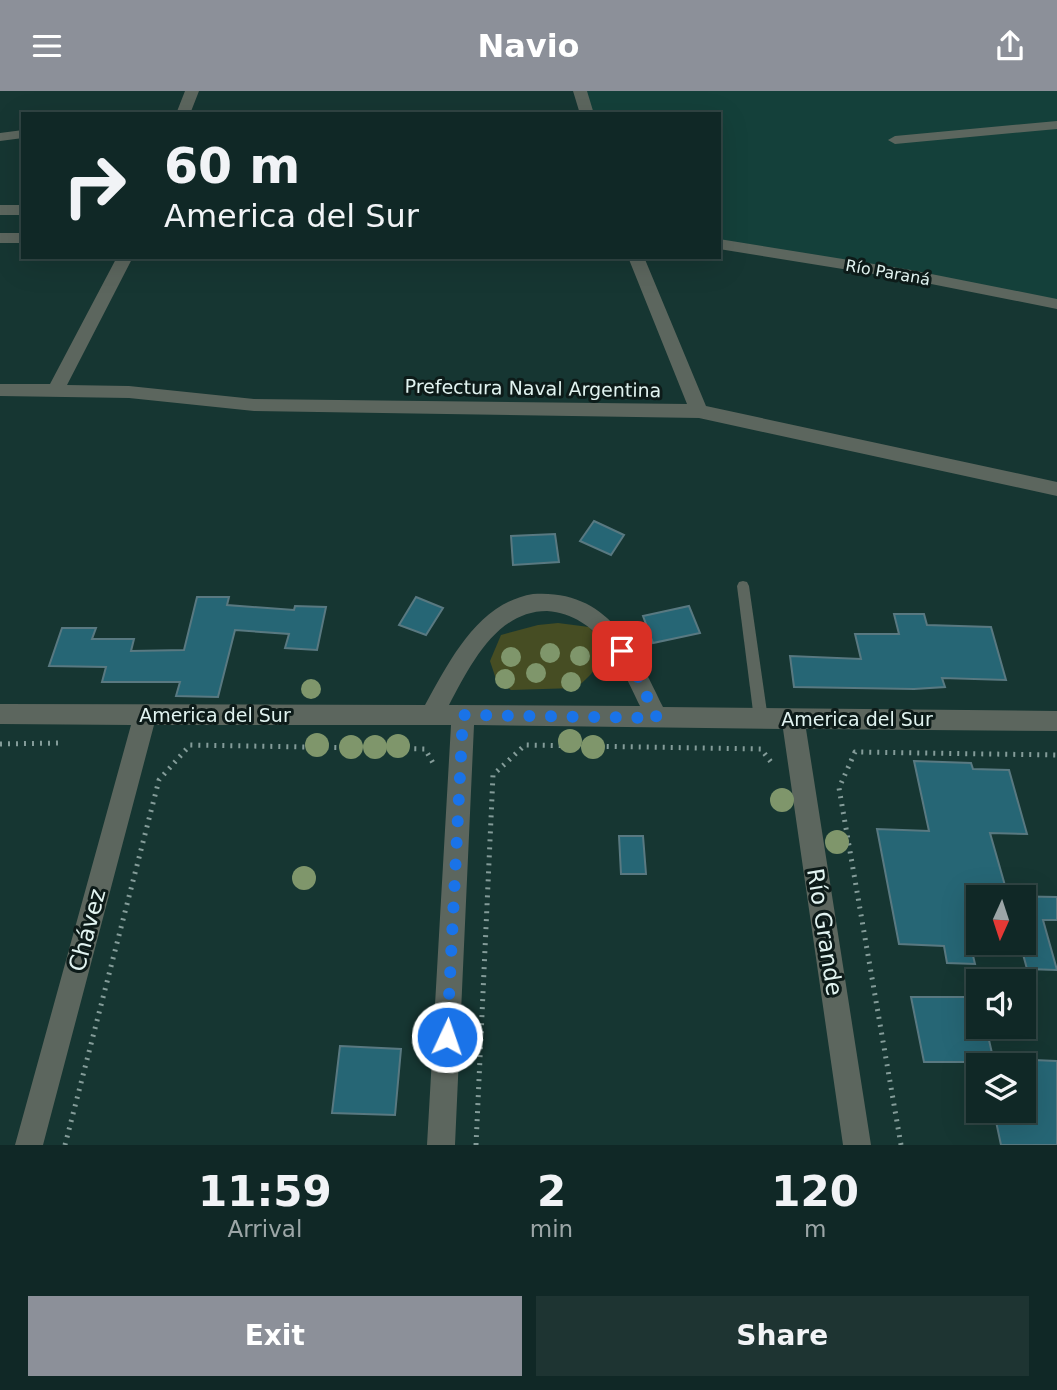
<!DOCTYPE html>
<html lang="en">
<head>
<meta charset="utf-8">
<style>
	body { margin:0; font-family:"DejaVu Sans",sans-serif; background:#1e3432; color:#f1f3f6; height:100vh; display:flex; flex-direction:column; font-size:26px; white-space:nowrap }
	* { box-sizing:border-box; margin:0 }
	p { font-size:23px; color:#9ca6a7 }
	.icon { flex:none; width:38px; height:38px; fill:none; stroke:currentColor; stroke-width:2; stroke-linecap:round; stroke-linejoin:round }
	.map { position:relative; height:1054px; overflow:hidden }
	.panel { display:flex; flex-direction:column; background:#102826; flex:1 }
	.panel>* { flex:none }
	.guide { position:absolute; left:21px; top:21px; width:700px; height:147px; border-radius:0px; box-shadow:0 7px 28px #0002,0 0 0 2px #304443; background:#102826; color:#f1f3f6; overflow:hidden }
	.needle { width:46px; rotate:183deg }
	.buttons { position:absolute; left:966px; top:794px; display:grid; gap:14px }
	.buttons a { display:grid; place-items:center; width:70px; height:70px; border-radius:0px; background:#102826; box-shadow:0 7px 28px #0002,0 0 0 2px #304443; font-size:35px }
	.pin { position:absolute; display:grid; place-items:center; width:60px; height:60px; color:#fff; margin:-30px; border-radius:14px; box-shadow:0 4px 10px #0006 }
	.me { position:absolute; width:77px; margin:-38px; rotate:3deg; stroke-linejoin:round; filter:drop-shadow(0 0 5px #0008) }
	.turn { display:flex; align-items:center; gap:24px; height:147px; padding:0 28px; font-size:32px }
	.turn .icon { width:91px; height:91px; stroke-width:2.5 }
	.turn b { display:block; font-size:49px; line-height:60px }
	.eta { display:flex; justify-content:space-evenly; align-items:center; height:119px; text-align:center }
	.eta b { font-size:42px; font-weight:700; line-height:49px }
	.cta { display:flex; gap:14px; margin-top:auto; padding:14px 28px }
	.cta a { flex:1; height:80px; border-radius:0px; background:#8c9099; color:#fff; font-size:28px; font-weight:700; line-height:80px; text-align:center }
	.cta a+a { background:#1e3432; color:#f1f3f6 }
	header { display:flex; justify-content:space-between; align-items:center; height:91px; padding:0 28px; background:#8c9099; color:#fff; font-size:32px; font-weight:700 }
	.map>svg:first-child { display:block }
	.built { fill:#14403a }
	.green { fill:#464d23 }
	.building { fill:#266675; stroke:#597981; stroke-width:2 }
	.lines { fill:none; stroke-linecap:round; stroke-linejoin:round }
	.path { stroke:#849c99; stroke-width:5; stroke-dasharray:2 6; stroke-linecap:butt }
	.lane { fill:#5c665e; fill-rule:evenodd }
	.street { fill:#5c665e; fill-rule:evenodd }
	.tree { fill:#7f966b }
	.route { stroke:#1a73e8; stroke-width:12; stroke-dasharray:0 21.6 }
	.labels { text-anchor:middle; stroke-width:6; stroke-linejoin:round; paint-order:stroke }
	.far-street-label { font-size:16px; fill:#e1f3f0; stroke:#0d1b19 }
	.street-label { font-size:19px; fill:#e1f3f0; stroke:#0d1b19 }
	.near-street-label { font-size:23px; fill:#e1f3f0; stroke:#0d1b19 }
</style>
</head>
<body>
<header><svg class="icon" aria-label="menu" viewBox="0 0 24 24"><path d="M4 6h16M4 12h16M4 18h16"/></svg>Navio<svg class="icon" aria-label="share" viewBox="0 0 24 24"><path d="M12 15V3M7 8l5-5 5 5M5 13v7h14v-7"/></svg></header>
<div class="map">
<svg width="1057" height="1054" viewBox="0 0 1057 1054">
	<rect width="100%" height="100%" fill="#163632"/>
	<path class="built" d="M580,0h477v213l-338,-60v-130h-132z"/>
	<path class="green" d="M558,532l31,4c23,28 10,41 -13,61l-65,2 -15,-11 -6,-18 11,-26 37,-10z"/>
	<path class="building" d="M594,430l30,14 -13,20 -31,-14z
		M555,443l4,28 -46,3 -2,-29z
		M197,506h32l-2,8 67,5 1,-4 31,1 -9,43 -32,-2 4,-14 -54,-4 -17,67 -42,-1 4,-14h-78l4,-15 -57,-1 13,-38h34l-4,11h42l-3,12 53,-1z
		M416,506l27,11 -17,27 -27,-10z
		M689,515l11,27 -47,10 -10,-27z
		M894,523h30l3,11 64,2 15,53 -64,-2 3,9 -31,2 -120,-2 -4,-31 71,3 -6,-25h44z
		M914,670l57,2 2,6 36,1 18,64 -37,-1 18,63 49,1v23h-14l14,50 -30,-1 -7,-26h4v-45h-46v41h-9l6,25 -28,-1 -3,-17 -45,-2 -22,-115 52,2z
		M619,745h24l3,38h-25z
		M911,906h61l6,30h8l8,35h-70z
		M340,955l61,3 -6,66 -63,-2z
		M1007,968l50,2v84h-56l-7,-33 30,-1v-45h-15z"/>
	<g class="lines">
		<path class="path" d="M0,653l59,-1
			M65,1054l94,-365 31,-35 235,4 8,14
			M476,1054l17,-370 32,-30 236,4 10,13
			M901,1054l-62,-357 16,-36 202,3"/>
		<path class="lane" d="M743,490l4,1 2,4 19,133 -2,4 -5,2 -5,-2 -2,-4 -17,-133 2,-4z"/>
		<path class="street" d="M185,0h14l-9,23h-14z
			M573,0h14l7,23h-14z
			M1057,30v8l-162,15 -7,-4 7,-4z
			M23,39v8l-23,3v-8z
			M0,114h23v10h-23z
			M0,142h23v10h-23z
			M719,148l192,31 146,29v10l-146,-29 -192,-31z
			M117,166h16l-66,128 62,1 125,13 433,5 -59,-147h16l62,149 351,76v14l-358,-78 -445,-7 -125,-13 -129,-2v-12h50z
			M533,503c76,-5 102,55 130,113l394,4v20l-251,-2 65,416h-28l-60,-416 -309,-4 -19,420h-28l24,-420h-297l-111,420h-28l116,-420 -131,-1v-20l425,1c25,-45 53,-102 108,-111zM547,520c52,4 73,53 93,95l-191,-1c21,-39 47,-94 98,-94z"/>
	</g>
	<g class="tree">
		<circle cx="550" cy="562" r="10"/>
		<circle cx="580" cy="565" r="10"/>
		<circle cx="511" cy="566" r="10"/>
		<circle cx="536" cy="582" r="10"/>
		<circle cx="505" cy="588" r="10"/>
		<circle cx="571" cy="591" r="10"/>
		<circle cx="311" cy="598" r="10"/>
		<circle cx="570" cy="650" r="12"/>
		<circle cx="317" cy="654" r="12"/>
		<circle cx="398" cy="655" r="12"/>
		<circle cx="351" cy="656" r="12"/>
		<circle cx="375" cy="656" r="12"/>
		<circle cx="593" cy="656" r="12"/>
		<circle cx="782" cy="709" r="12"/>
		<circle cx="837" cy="751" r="12"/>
		<circle cx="304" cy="787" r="12"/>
	</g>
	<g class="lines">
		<path class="route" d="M447,946l16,-322 194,3 -22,-47 -13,-20"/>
	</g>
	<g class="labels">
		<g class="far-street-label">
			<text transform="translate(888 181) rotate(10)" y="6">Río Paraná</text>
		</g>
		<g class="street-label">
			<text transform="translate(533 297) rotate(1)" y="7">Prefectura Naval Argentina</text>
			<text x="215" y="631">America del Sur</text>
			<text x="857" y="635">America del Sur</text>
		</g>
		<g class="near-street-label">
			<text transform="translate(87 839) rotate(-75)" y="8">Chávez</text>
			<text transform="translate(825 841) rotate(81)" y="8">Río Grande</text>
		</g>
	</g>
</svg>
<div class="buttons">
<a><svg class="needle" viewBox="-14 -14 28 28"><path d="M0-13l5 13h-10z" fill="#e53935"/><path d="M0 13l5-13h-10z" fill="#9ca6a7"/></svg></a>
<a><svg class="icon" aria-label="sound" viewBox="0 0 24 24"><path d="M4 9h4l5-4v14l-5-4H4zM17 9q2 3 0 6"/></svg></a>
<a><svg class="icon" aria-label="layers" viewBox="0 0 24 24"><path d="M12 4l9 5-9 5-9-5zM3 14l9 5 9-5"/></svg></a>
</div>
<div class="pin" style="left:622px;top:560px;background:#d93025"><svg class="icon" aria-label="arrive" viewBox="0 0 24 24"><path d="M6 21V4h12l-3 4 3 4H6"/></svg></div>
<svg class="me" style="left:447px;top:946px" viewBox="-20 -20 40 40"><circle r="17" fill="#1a73e8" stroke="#fff" stroke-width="3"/><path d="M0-11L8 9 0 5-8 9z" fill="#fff"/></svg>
<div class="guide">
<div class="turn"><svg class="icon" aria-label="right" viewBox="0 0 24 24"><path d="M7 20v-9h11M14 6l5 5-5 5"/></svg><div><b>60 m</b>America del Sur</div></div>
</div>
</div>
<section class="panel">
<div class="eta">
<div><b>11:59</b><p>Arrival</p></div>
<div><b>2</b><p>min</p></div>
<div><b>120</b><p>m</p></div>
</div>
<div class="cta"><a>Exit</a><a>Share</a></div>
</section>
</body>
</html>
